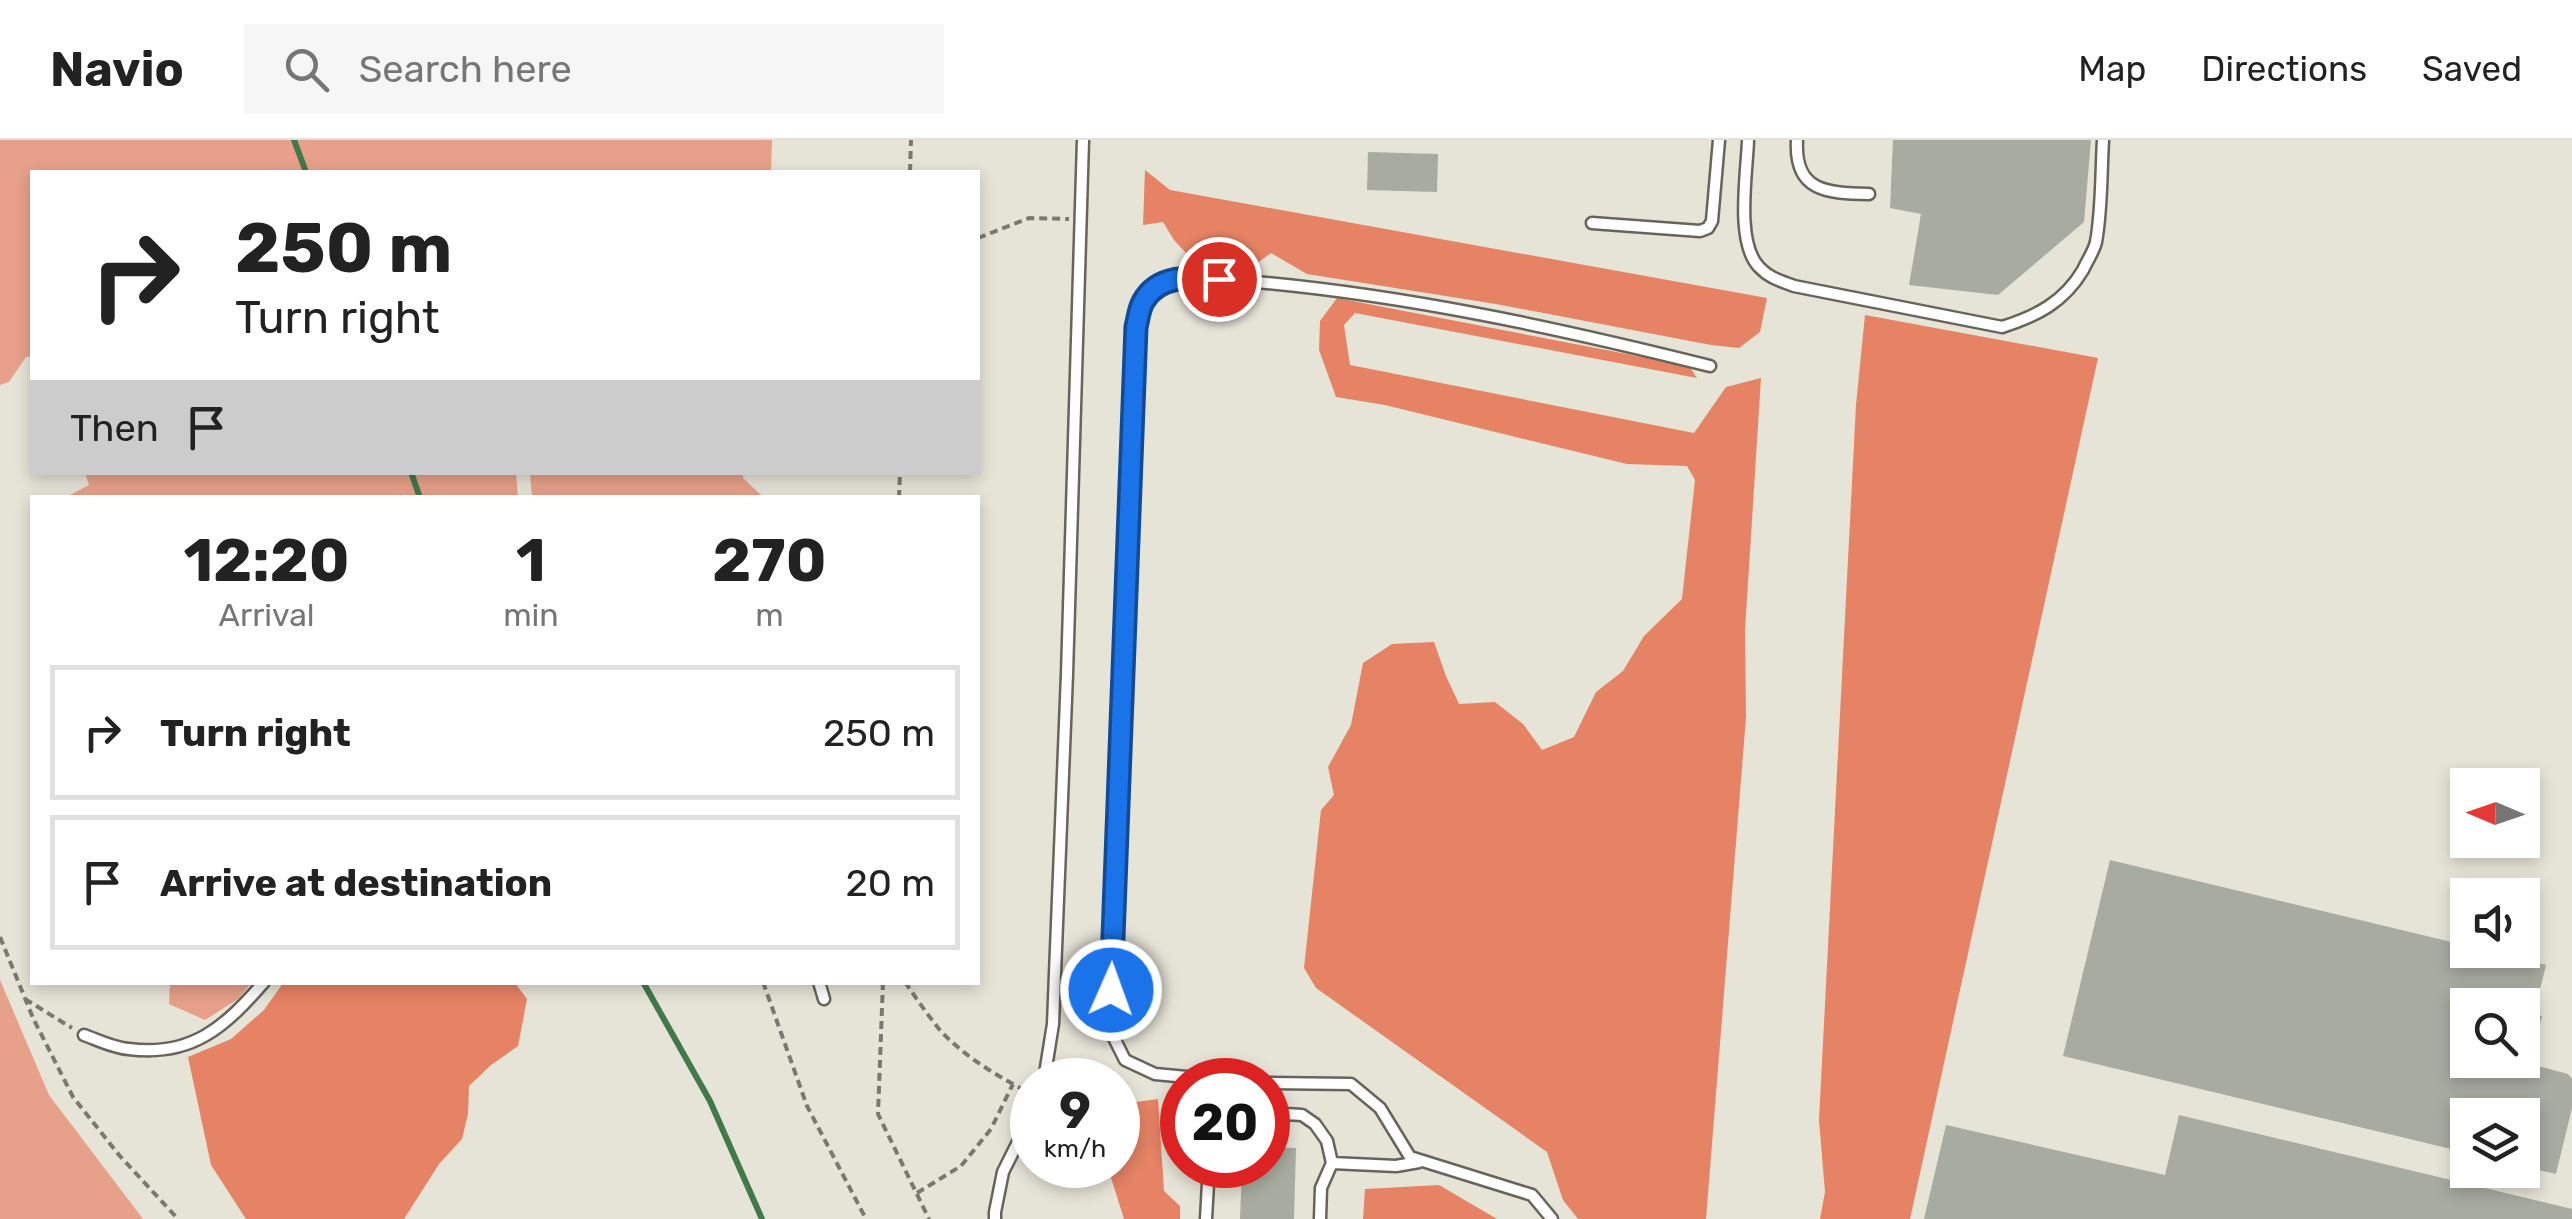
<!DOCTYPE html>
<html lang="en">
<head>
<meta charset="utf-8">
<style>
	body { margin:0; font-family:Rubik,sans-serif; background:#f6f6f6; color:#222; height:100vh; display:flex; flex-direction:column; font-size:38px; white-space:nowrap }
	* { box-sizing:border-box; margin:0 }
	p { font-size:32px; color:#767676 }
	.icon { flex:none; width:55px; height:55px; fill:none; stroke:currentColor; stroke-width:2; stroke-linecap:round; stroke-linejoin:round }
	.map { position:relative; flex:1; overflow:hidden }
	.sheet { position:absolute; left:30px; top:355px; width:950px; height:490px; display:flex; flex-direction:column; background:#fff; border-radius:0px; box-shadow:0 5px 15px #0003 }
	.sheet>* { flex:none }
	.banner { position:absolute; left:30px; top:30px; width:950px; height:305px; border-radius:0px; box-shadow:0 5px 15px #0003; background:#fff; color:#222; overflow:hidden }
	.needle { width:65px; rotate:272deg }
	.fabs { position:absolute; left:2450px; top:628px; display:grid; gap:20px }
	.fabs a { display:grid; place-items:center; width:90px; height:90px; border-radius:0px; background:#fff; box-shadow:0 5px 15px #0003; font-size:50px }
	.speed { position:absolute; left:1010px; top:918px; display:flex; gap:20px; font-size:50px; font-weight:700; text-align:center }
	.speed>* { display:grid; place-content:center; width:130px; height:130px; border-radius:50%; background:#fff; box-shadow:0 5px 15px #0003; line-height:1 }
	.speed small { font-size:25px; font-weight:400 }
	.speed .limit { border:15px solid #d22; background:#fff; color:#111 }
	.pin { position:absolute; display:grid; place-items:center; width:85px; height:85px; color:#fff; margin:-42px; border:5px solid #fff; border-radius:50%; box-shadow:0 2px 10px #0007 }
	.me { position:absolute; width:110px; margin:-55px; rotate:2deg; stroke-linejoin:round; filter:drop-shadow(0 0 8px #0008) }
	.turn { display:flex; align-items:center; gap:35px; height:210px; padding:0 40px; font-size:45px }
	.turn .icon { width:130px; height:130px; stroke-width:2.5 }
	.turn b { display:block; font-size:70px; line-height:85px }
	.then { display:flex; align-items:center; height:95px; padding:0 40px; background:#0003; gap:20px; font-size:38px }
	.eta { display:flex; justify-content:space-evenly; align-items:center; height:170px; text-align:center }
	.eta b { font-size:60px; font-weight:700; line-height:70px }
	ul { padding:0; list-style:none }
	li { display:flex; align-items:center; gap:30px; height:135px; margin:0 20px 15px; padding:0 20px; border:5px solid #e0e0e0; border-radius:0px }
	li div { flex:1 }
	li b { display:block; font-size:38px }
	li em { font-style:normal }
	header { display:flex; align-items:center; gap:60px; box-sizing:border-box; height:140px; padding:0 50px; background:#fff; border-bottom:2px solid #e0e0e0 }
	header strong { font-size:48px }
	nav { display:flex; gap:55px; margin-inline-start:auto; font-size:35px }
	.search { width:700px; height:90px; background:#f6f6f6; display:flex; align-items:center; gap:25px; box-sizing:border-box; padding:0 35px; border-radius:0px; color:#767676; font-size:38px }
	.map>svg:first-child { display:block }
	.green { fill:#e7a089 }
	.forest { fill:#e58364 }
	.lines { fill:none; stroke-linecap:round; stroke-linejoin:round }
	.stream { stroke:#417948; stroke-width:6 }
	.building { fill:#a8aba0; fill-rule:evenodd }
	.service-casing { stroke:#68645a; stroke-width:15 }
	.path { stroke:#7b7871; stroke-width:4; stroke-dasharray:8 5; stroke-linecap:butt }
	.service { stroke:#fff; stroke-width:10 }
	.route-casing { stroke:#114b97; stroke-width:25 }
	.route { stroke:#1a73e8; stroke-width:18 }
</style>
</head>
<body>
<header>
<strong>Navio</strong>
<div class="search"><svg class="icon" aria-label="search" viewBox="0 0 24 24"><circle cx="10" cy="10" r="6"/><path d="M15 15l6 6"/></svg>Search here</div>
<nav><a>Map</a><a>Directions</a><a>Saved</a></nav>
</header>
<div class="map">
<svg width="2572" height="1079" viewBox="0 0 2572 1079">
	<rect width="100%" height="100%" fill="#e6e3d7"/>
	<path class="green" d="M0,0h772l-1,32h-739v185h-6l-17,25 -9,3z
		M85,333h431l2,24h-452l23,-12z
		M530,333h213v5l20,19h-231z
		M0,840l49,115 94,124h-143z
		M170,843v-1l81,1 -13,16 -33,21 -36,-16z"/>
	<path class="forest" d="M1145,30l25,20 597,108 -7,34 -21,16 -28,-3 -215,-41 -189,-30 -36,-21 -15,11 -41,-2 -29,-9 -12,-13 -11,-18 -20,3z
		M1337,158l352,68 8,12 -342,-65 -11,12 6,40 344,68 32,-46 35,-9 -16,252 1,87 -40,502h-128l-15,-19 -16,-48 -231,-164 -12,-20 17,-158 13,-15 -6,-28 23,-42 12,-62 29,-19 42,-2 12,34 13,28 36,-2 28,22 19,26 32,-13 22,-45 27,-21 21,-35 38,-37 13,-119 -8,-14 -60,-2 -242,-59 -49,-8 -17,-47 1,-29z
		M1865,175l233,43 -188,861h-90l5,-27 -6,-72 37,-715z
		M283,843h232l12,16 -9,47 -27,19 -22,21 -1,28 -6,25 -23,25 -35,55h-158l-35,-54 -23,-108 43,-18 33,-29z
		M1158,959l6,92 16,15v13h-56l-17,-54h11v-31l11,-31z
		M1439,1045l58,34h-134l2,-30z"/>
	<g class="lines">
		<path class="stream" d="M294,0l12,32
			M411,332l9,26
			M643,842l67,119 52,118"/>
	</g>
	<path class="building" d="M1893,0h198l-7,82 -86,73 -89,-10 12,-71 -31,-6z
		M1368,12l70,2 -1,38 -70,-2z
		M2110,720l358,86v4h16l62,15 -12,49 8,2 -11,48 37,10 4,5v29l-16,66 -34,-8v-51h-54v38l-405,-97zM2468,865h54v55h-54z
		M2179,975l393,94v10h-648l22,-94 219,50z
		M1268,1007l28,1 -2,71h-54l2,-54h26z"/>
	<g class="lines">
		<defs>
			<path id="service" d="M1748,0c-1,33 -13,102 11,127 10,11 22,14 35,19l208,41c35,-11 62,-25 81,-57 4,-9 11,-19 13,-28 6,-33 5,-69 7,-102
				M1797,0c-3,52 30,53 72,54
				M1592,83l108,8 8,-3 4,-7 7,-81
				M819,842l5,17
				M84,895c14,5 30,13 45,14 63,8 96,-22 135,-67
				M1044,940l9,-56 14,-350 16,-534
				M1219,940l-64,-6 -30,-14 -16,-32 27,-701c4,-16 9,-36 26,-44 24,-11 58,-4 83,-2 157,13 313,47 465,85
				M1268,943l83,1 29,24 30,49 122,38 20,24
				M1268,973l34,2 13,9 12,17 5,22 -11,25 -1,31
				M1332,1023l64,3 23,-4
				M995,1079v-7l8,-40 29,-58
				M1206,1079l3,-54"/>
		</defs>
		<use href="#service" class="service-casing"/>
		<path class="path" d="M910,32l1,-32
			M978,98l51,-20 40,1
			M899,358l1,-26
			M0,797l33,81 40,79 46,58 59,64
			M763,842l44,124 59,113
			M883,842l-5,132 51,105
			M905,842c11,16 22,32 34,47 24,27 61,49 93,65
			M25,859l47,29
			M917,1053l44,-27 30,-37 22,-45"/>
		<use href="#service" class="service"/>
	</g>
	<g class="lines">
		<defs>
			<path id="route" d="M1111,850l25,-663c2,-8 3,-18 7,-25 15,-28 49,-25 76,-23"/>
		</defs>
		<use href="#route" class="route-casing"/>
		<use href="#route" class="route"/>
	</g>
</svg>
<div class="fabs">
<a><svg class="needle" viewBox="-14 -14 28 28"><path d="M0-13l5 13h-10z" fill="#e53935"/><path d="M0 13l5-13h-10z" fill="#767676"/></svg></a>
<a><svg class="icon" aria-label="sound" viewBox="0 0 24 24"><path d="M4 9h4l5-4v14l-5-4H4zM17 9q2 3 0 6"/></svg></a>
<a><svg class="icon" aria-label="search" viewBox="0 0 24 24"><circle cx="10" cy="10" r="6"/><path d="M15 15l6 6"/></svg></a>
<a><svg class="icon" aria-label="layers" viewBox="0 0 24 24"><path d="M12 4l9 5-9 5-9-5zM3 14l9 5 9-5"/></svg></a>
</div>
<div class="speed"><div>9<small>km/h</small></div><div class="limit">20</div></div>
<div class="pin" style="left:1219px;top:139px;background:#d93025"><svg class="icon" aria-label="arrive" viewBox="0 0 24 24"><path d="M6 21V4h12l-3 4 3 4H6"/></svg></div>
<svg class="me" style="left:1111px;top:850px" viewBox="-20 -20 40 40"><circle r="17" fill="#1a73e8" stroke="#fff" stroke-width="3"/><path d="M0-11L8 9 0 5-8 9z" fill="#fff"/></svg>
<div class="banner">
<div class="turn"><svg class="icon" aria-label="right" viewBox="0 0 24 24"><path d="M7 20v-9h11M14 6l5 5-5 5"/></svg><div><b>250 m</b>Turn right</div></div>
<div class="then">Then<svg class="icon" aria-label="arrive" viewBox="0 0 24 24"><path d="M6 21V4h12l-3 4 3 4H6"/></svg></div>
</div>
<section class="sheet">
<div class="eta">
<div><b>12:20</b><p>Arrival</p></div>
<div><b>1</b><p>min</p></div>
<div><b>270</b><p>m</p></div>
</div>
<ul>
<li><svg class="icon" aria-label="right" viewBox="0 0 24 24"><path d="M7 20v-9h11M14 6l5 5-5 5"/></svg><div><b>Turn right</b></div><em>250 m</em></li>
<li><svg class="icon" aria-label="arrive" viewBox="0 0 24 24"><path d="M6 21V4h12l-3 4 3 4H6"/></svg><div><b>Arrive at destination</b></div><em>20 m</em></li>
</ul>
</section>
</div>
</body>
</html>
